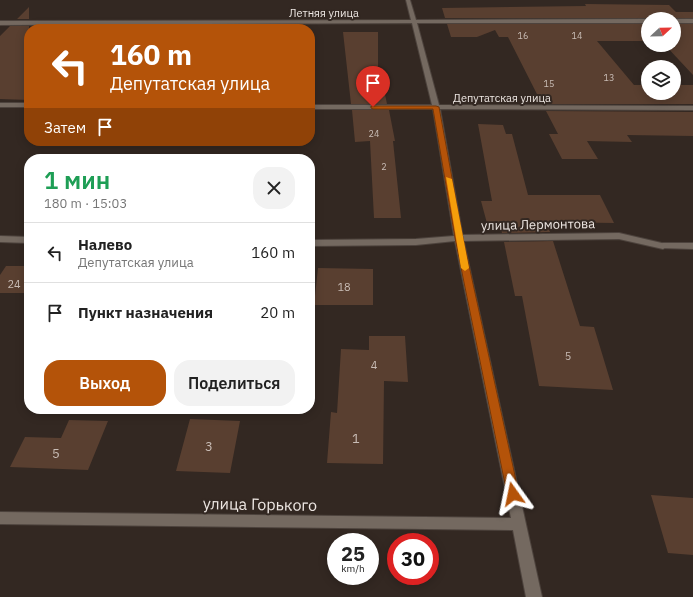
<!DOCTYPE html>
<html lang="ru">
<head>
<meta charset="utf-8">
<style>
	body { margin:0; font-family:"IBM Plex Sans",sans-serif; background:#f2f2f2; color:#222; height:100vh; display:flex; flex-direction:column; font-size:15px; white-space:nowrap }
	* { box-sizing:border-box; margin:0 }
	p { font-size:13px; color:#767676 }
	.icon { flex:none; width:22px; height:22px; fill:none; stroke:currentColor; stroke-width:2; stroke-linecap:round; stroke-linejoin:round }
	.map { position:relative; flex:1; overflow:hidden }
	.side { position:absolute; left:24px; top:154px; width:291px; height:260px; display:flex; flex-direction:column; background:#fff; border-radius:16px; box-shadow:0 2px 10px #0003 }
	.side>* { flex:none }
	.top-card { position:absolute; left:24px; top:24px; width:291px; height:122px; border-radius:16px; box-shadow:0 2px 10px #0003; background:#b45309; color:#fff; overflow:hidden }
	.needle { width:26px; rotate:68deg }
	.buttons { position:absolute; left:641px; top:12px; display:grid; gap:8px }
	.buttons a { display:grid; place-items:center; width:40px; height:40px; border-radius:50%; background:#fff; box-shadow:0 2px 10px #0003; font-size:20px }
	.speed { position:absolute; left:327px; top:533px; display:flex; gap:8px; font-size:20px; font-weight:700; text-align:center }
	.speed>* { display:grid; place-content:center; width:52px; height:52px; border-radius:50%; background:#fff; box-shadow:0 2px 10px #0003; line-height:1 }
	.speed small { font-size:10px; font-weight:400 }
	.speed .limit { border:6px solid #d22; background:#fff; color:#111 }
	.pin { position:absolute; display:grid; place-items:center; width:34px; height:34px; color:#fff; margin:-41px -17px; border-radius:50% 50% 50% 0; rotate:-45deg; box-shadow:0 0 4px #0007 }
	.pin .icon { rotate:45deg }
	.me { position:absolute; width:44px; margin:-22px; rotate:348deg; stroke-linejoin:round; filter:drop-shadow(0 0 3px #0008) }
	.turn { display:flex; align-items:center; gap:14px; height:84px; padding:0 20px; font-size:18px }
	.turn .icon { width:52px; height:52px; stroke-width:2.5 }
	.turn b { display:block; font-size:28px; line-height:34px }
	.then { display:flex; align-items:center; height:38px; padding:0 20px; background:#0003; gap:8px; font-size:15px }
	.round { display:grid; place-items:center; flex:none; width:42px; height:42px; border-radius:16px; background:#f2f2f2 }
	.summary { display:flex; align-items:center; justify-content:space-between; height:68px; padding:0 20px }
	h1 { font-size:24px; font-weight:600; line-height:30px; color:#1e9e55 }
	.primary-button { display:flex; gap:8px; margin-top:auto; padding:8px 20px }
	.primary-button a { flex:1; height:46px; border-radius:16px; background:#b45309; color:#fff; font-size:16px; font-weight:600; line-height:46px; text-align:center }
	.primary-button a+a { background:#f2f2f2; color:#222 }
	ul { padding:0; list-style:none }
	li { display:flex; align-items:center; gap:12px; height:60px; padding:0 20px; border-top:1px solid #e0e0e0 }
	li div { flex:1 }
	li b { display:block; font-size:15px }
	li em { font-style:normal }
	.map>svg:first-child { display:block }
	.building { fill:#593f30 }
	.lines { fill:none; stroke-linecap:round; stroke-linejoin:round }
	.service-casing { stroke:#4d433d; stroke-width:2 }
	.minor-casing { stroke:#4d433d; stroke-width:2 }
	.service { fill:#746960; fill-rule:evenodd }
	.minor { fill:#746960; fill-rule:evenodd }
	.route { fill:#b45309; stroke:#753606 }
	.slow { fill:#f59e0b }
	.labels { text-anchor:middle; stroke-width:4; stroke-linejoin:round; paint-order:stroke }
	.far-number-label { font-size:9px; fill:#c9bdb6 }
	.far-street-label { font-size:11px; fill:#eee7e3; stroke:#332822 }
	.number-label { font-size:11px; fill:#c9bdb6 }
	.street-label { font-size:13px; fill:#eee7e3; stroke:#332822 }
	.near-number-label { font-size:13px; fill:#c9bdb6 }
	.near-street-label { font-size:16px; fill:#eee7e3; stroke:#332822 }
</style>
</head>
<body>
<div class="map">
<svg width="693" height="597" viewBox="0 0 693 597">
	<rect width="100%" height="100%" fill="#332822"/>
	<path class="building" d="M585,4l84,1 7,7h17v6l-21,1h-22l-2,-1h-203l-3,-10 144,-2z
		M29,7v12h-12z
		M447,24h201v17h-51l37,44h14v8h26v-8h19v19h-151l-34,-67h-9l-4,-7 -18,7h-26z
		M674,24h19v51l-28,-30h9z
		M10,26h19v74l-29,-1v-63z
		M343,32h35v48h4l5,24h-36z
		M352,110h37l6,31h-2l8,77h-27l-4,-77 -15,1z
		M546,111l147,1v24l-66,-1 5,7 -45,-1 11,18h-36l-13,-25h9z
		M478,124l25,1 3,9h6l16,61h72l14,28 -67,-1 3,10 -48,1 -2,-6h-12l-7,-26h11z
		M553,241l27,85 14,1 19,63 -74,-4 -17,-90h-7l-11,-54z
		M6,266h23v27h-29v-18z
		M318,268l55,1v36h-59z
		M369,336h36l3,46 -24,-1 -1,83 -56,-1 4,-51 6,1 4,-64 28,1z
		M190,419l50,2 -10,52 -54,-2z
		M69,420l39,1 -20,49 -78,-3 15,-30 36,1z
		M651,495l42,3v57l-25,-2z"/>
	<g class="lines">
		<defs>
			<path id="service" d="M619,233l47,11 2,2 -5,3 -44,-10 -160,2 -4,-3 4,-3z"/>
			<path id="minor" d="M406,0h4l6,20 232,-1v4h-231l22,82 254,1v4l-253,-1 23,129 79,359h-16l-13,-67 -513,-6v-12l511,6 -56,-277 -39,4 -106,1v-6l106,-1 38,-3 -21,-127h-123v-4h122l-20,-82 -412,2v-4l411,-1z
				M674,19h19v4h-19z
				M0,103h29v4h-29z
				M0,236l29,1v6l-29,-1z
				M663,243h30v6l-33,-1 -2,-2 2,-2z"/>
		</defs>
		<use href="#service" class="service-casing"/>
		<use href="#minor" class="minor-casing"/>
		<use href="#service" class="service"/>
		<use href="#minor" class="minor"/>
	</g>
	<path class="route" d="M371,106h65l3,1 24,131 56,256 -2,3 -4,2 -5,-2 -1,-3 -52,-256 -22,-129h-60l-2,-1z"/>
	<path class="slow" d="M446,177l6,2 17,89 -4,3 -4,-3z"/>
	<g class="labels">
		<g class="far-number-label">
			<text x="523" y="39">16</text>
			<text x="577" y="39">14</text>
			<text x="609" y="81">13</text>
			<text x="549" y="87">15</text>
			<text x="374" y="137">24</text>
			<text x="384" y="170">2</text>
		</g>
		<g class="far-street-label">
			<text x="324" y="17">Летняя улица</text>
			<text x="502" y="102">Депутатская улица</text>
		</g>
		<g class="number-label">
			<text x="14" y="288">24</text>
			<text x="344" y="291">18</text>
			<text x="568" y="360">5</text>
			<text x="374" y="369">4</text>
		</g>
		<g class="street-label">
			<text transform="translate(538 224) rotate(-1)" y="5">улица Лермонтова</text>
		</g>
		<g class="near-number-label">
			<text x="356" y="443">1</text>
			<text x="209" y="451">3</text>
			<text x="56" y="458">5</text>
		</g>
		<g class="near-street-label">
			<text transform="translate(260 504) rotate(1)" y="6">улица Горького</text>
		</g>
	</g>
</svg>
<div class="buttons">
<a><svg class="needle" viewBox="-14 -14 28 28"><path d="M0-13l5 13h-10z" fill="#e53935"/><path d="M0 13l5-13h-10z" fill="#767676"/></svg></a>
<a><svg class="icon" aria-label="layers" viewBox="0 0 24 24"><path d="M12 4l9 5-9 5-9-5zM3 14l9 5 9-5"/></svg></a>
</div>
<div class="speed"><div>25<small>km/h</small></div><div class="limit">30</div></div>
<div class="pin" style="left:373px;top:107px;background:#d93025"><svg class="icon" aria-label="arrive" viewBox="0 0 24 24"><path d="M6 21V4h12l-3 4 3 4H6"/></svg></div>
<svg class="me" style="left:513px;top:494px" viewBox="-20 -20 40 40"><path d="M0-17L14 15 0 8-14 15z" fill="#b45309" stroke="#fff" stroke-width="4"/></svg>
<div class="top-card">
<div class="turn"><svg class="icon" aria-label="left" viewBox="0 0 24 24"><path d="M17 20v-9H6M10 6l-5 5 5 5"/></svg><div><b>160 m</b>Депутатская улица</div></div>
<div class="then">Затем<svg class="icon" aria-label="arrive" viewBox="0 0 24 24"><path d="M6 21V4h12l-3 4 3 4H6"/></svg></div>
</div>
<section class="side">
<div class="summary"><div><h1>1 мин</h1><p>180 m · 15:03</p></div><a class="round"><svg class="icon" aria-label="close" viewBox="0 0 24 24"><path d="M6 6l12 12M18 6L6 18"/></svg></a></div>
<ul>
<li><svg class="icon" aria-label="left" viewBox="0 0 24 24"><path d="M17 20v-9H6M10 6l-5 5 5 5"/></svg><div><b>Налево</b><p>Депутатская улица</p></div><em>160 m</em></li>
<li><svg class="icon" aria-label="arrive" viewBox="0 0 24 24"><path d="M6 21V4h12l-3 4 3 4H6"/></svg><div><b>Пункт назначения</b></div><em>20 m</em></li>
</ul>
<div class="primary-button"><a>Выход</a><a>Поделиться</a></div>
</section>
</div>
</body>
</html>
